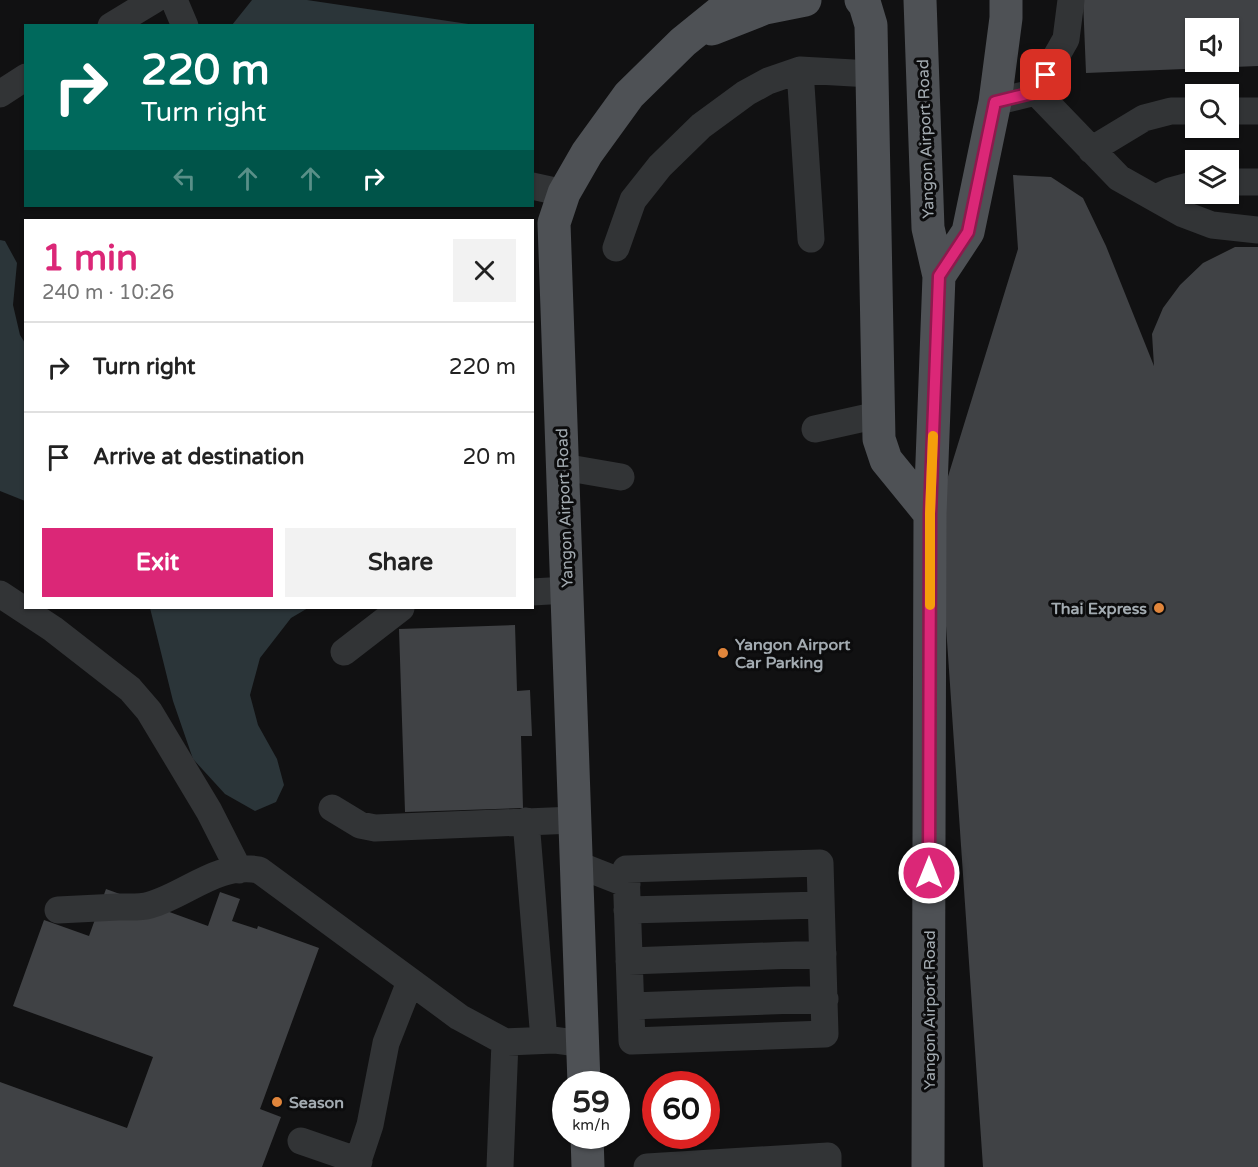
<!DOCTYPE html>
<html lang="en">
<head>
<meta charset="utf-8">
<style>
	body { margin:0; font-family:"Varela Round",sans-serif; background:#f2f2f2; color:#222; height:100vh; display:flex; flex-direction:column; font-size:22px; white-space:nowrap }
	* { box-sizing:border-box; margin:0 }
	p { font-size:20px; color:#767676 }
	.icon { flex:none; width:33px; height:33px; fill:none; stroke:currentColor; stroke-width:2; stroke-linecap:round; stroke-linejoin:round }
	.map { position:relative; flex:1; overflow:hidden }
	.sheet { position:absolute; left:24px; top:219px; width:510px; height:390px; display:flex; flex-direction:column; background:#fff; border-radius:0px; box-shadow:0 2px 4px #0004 }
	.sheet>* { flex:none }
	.top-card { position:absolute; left:24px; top:24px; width:510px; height:183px; border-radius:0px; box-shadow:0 2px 4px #0004; background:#00695c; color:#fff; overflow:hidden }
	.fabs { position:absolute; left:1185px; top:18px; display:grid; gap:12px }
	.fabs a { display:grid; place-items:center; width:54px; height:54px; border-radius:0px; background:#fff; box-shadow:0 2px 4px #0004; font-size:30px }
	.speed { position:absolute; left:552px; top:1071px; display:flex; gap:12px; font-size:30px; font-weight:700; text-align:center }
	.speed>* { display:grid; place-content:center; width:78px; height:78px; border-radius:50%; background:#fff; box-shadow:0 2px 4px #0004; line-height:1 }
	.speed small { font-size:15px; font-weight:400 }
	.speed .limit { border:9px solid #d22; background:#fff; color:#111 }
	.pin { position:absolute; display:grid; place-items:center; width:51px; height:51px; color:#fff; margin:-26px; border-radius:12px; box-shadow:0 3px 9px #0006 }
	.me { position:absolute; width:66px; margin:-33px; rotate:0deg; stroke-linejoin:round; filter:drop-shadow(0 0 4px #0008) }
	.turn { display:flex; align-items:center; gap:21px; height:126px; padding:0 18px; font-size:27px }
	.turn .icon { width:78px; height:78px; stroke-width:2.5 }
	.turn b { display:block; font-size:42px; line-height:51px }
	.lanes { display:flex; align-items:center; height:57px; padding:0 18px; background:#0003; justify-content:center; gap:30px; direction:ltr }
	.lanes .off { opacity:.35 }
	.round { display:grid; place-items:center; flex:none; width:63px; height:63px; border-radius:0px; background:#f2f2f2 }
	.overview { display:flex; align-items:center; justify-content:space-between; height:102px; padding:0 18px }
	h1 { font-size:36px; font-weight:700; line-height:45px; color:#db2777 }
	.action { display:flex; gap:12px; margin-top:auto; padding:12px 18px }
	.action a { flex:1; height:69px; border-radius:0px; background:#db2777; color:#fff; font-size:24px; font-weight:700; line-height:69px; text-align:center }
	.action a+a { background:#f2f2f2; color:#222 }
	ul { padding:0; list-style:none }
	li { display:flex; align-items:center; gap:18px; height:90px; padding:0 18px; border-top:2px solid #e0e0e0 }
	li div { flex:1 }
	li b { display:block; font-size:22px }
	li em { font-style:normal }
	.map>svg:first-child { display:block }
	.water { fill:#2b3539 }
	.building { fill:#404245; fill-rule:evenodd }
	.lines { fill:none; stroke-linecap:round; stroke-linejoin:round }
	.minor { stroke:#323436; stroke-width:27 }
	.major { stroke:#4e5155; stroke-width:33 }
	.route-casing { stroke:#8e194d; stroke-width:15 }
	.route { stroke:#db2777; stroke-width:10 }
	.slow { stroke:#f59e0b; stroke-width:10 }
	.poi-dot { fill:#e0853b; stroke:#0c0c0d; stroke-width:2 }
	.labels { text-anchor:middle; stroke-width:6; stroke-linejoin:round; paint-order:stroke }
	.street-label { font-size:16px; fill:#a3abb1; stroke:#0c0c0d }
	.poi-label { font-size:16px; font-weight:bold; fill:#a3abb1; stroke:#0c0c0d; text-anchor:start }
</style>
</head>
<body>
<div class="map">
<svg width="1258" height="1167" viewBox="0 0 1258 1167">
	<rect width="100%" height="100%" fill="#111112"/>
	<path class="water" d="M252,0h55l168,25h-243z
		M0,240l5,1 12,22 -4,42 7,30 5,8v158l-25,-10z
		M150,608h158l-17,10 -31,40 -10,37 8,30 19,34 7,26 -8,17 -21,9 -30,-17 -32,-35 -20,-58z"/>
	<path class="building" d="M1083,0h175v66l-172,7zM1196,28h32v34h-32z
		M1013,175l38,2 32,21 23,48 48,120 -2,-32 11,-26 17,-23 23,-22 32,-16h23v920h-275l-45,-658 80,-260z
		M515,625l2,66 13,-1 2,46h-11l2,72 -118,4 -6,-183z
		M106,889l102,37 12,-34 20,7 -8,22 25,8 1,-3 61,22 -59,161 21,8 -19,50h-262v-85l127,46 26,-71 -140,-51 31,-86 45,16z"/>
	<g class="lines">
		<path class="minor" d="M174,0l11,26
			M111,26l43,-26
			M800,70l11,169
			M1036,92l83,86 64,36 29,11 46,5
			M0,94l26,-17
			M995,102l41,-10 30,-53 5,-39
			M1228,111h30
			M1091,150l53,-32 27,-7h25
			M1228,182h30
			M532,186l32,7
			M1156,198l14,-7 26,-7
			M616,248l17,-48 27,-34 41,-40 45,-33 22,-12 32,-11 71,4
			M815,429l63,-14
			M563,467l58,10
			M532,592l35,-2
			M0,594l53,35 77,60 19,22 60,100 30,59
			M344,652l57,-44
			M332,808l28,17 15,3 199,-8
			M526,821l18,219
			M820,863l5,171 -193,7 -6,-172z
			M576,864l51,20
			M58,910c20,-1 40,-2 60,-3 10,0 22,1 32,-2 36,-10 68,-43 109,-35l200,147 46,25 49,-2 29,4
			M627,910l194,-5
			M629,961l194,-7
			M631,1006l194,-7
			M301,1141l58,20
			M356,1167l14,-42 16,-82 24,-61
			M500,1167l5,-125
			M647,1167l181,-11v11"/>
		<path class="major" d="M861,0l4,5 6,20 8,414 7,21 44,54
			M920,0l8,228 11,48 -9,238 -2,653
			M712,29l53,-21 40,-8
			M939,276l29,-44 27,-130 11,-84v-18
			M584,1084l-30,-861 10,-30 23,-40 42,-58 54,-53 52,-42
			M587,1136l1,31"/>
	</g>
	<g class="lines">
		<defs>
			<path id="route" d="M929,873l1,-359 9,-238 29,-44 27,-130 41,-10 10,-17"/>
		</defs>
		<use href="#route" class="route-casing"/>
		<use href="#route" class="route"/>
		<path class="slow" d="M930,605v-91l3,-78"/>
	</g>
	<g class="poi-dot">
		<circle cx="1159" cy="608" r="6"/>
		<circle cx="723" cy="653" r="6"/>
		<circle cx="277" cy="1102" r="6"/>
	</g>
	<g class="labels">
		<g class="street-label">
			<text transform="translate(925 139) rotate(-92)" y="6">Yangon Airport Road</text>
			<text transform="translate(564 508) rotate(-92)" y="6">Yangon Airport Road</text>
			<text transform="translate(929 1010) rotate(-90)" y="6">Yangon Airport Road</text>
		</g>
		<g class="poi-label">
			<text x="1147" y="614" text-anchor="end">Thai Express</text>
			<text x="735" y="650">Yangon Airport<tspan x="735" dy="18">Car Parking</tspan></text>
			<text x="289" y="1108">Season</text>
		</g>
	</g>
</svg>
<div class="fabs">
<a><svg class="icon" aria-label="sound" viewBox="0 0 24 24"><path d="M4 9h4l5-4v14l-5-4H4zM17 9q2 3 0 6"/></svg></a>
<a><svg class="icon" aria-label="search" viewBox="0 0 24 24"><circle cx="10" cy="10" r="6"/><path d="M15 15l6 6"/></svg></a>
<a><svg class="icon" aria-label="layers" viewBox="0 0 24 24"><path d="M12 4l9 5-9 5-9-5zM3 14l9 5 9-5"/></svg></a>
</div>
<div class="speed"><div>59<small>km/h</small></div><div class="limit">60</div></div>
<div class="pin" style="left:1046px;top:75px;background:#d93025"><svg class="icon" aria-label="arrive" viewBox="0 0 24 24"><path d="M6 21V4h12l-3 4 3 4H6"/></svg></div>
<svg class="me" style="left:929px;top:873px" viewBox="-20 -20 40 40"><circle r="17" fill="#db2777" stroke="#fff" stroke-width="3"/><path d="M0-11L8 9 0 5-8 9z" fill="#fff"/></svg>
<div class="top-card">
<div class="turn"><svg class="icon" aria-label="right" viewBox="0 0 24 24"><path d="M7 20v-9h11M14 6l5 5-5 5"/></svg><div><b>220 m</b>Turn right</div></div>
<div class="lanes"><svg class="icon off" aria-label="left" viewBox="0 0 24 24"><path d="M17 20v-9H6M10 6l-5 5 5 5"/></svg><svg class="icon off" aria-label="ahead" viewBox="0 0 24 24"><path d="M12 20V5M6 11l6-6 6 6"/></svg><svg class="icon off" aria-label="ahead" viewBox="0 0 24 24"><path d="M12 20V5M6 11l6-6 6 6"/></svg><svg class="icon" aria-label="right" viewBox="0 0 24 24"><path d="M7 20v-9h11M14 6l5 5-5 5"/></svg></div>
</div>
<section class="sheet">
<div class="overview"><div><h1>1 min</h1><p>240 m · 10:26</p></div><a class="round"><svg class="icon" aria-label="close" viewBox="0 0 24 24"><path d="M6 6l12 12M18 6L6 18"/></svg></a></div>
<ul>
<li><svg class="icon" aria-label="right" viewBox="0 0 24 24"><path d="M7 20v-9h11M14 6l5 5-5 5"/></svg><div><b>Turn right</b></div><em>220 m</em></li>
<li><svg class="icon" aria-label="arrive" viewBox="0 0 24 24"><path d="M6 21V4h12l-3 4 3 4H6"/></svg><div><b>Arrive at destination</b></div><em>20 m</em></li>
</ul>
<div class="action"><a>Exit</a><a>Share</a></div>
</section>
</div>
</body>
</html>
